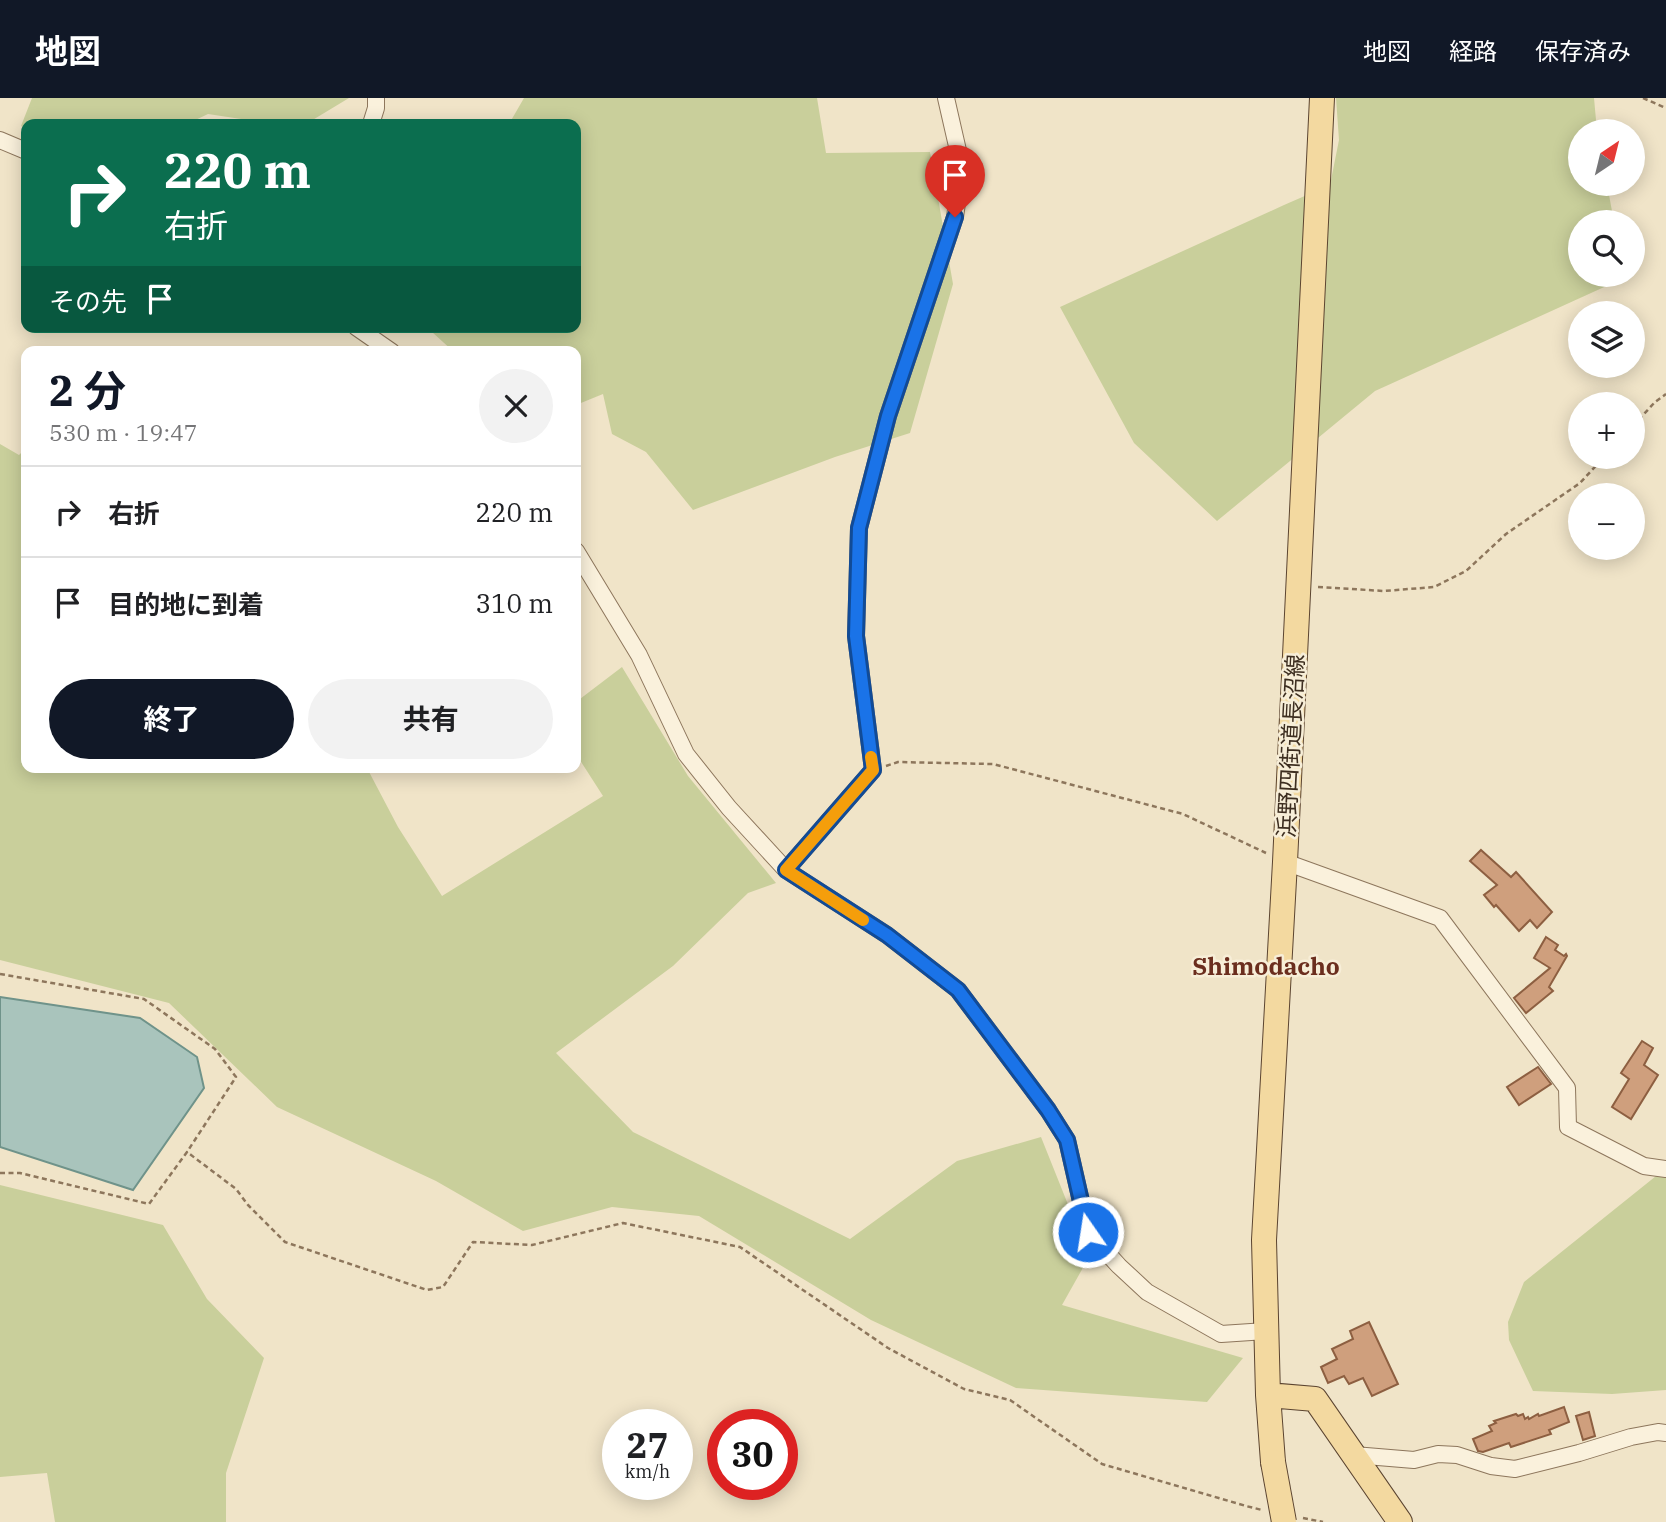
<!DOCTYPE html>
<html lang="ja">
<head>
<meta charset="utf-8">
<style>
	body { margin:0; font-family:"IBM Plex Serif","Noto Sans JP",serif; background:#f2f2f2; color:#202124; height:100vh; display:flex; flex-direction:column; font-size:26px; white-space:nowrap }
	* { box-sizing:border-box; margin:0 }
	p { font-size:23px; color:#757577 }
	.icon { flex:none; width:38px; height:38px; fill:none; stroke:currentColor; stroke-width:2; stroke-linecap:round; stroke-linejoin:round }
	.map { position:relative; flex:1; overflow:hidden }
	.side { position:absolute; left:21px; top:248px; width:560px; height:427px; display:flex; flex-direction:column; background:#fff; border-radius:14px; box-shadow:0 4px 18px #0003 }
	.side>* { flex:none }
	.banner { position:absolute; left:21px; top:21px; width:560px; height:214px; border-radius:14px; box-shadow:0 4px 18px #0003; background:#0b6e4f; color:#fff; overflow:hidden }
	.needle { width:46px; rotate:35deg }
	.controls { position:absolute; left:1568px; top:21px; display:grid; gap:14px }
	.controls a { display:grid; place-items:center; width:77px; height:77px; border-radius:50%; background:#fff; box-shadow:0 4px 18px #0003; font-size:35px }
	.speed { position:absolute; left:602px; top:1311px; display:flex; gap:14px; font-size:35px; font-weight:700; text-align:center }
	.speed>* { display:grid; place-content:center; width:91px; height:91px; border-radius:50%; background:#fff; box-shadow:0 4px 18px #0003; line-height:1 }
	.speed small { font-size:18px; font-weight:400 }
	.speed .limit { border:10px solid #d22; background:#fff; color:#111 }
	.pin { position:absolute; display:grid; place-items:center; width:60px; height:60px; color:#fff; margin:-72px -30px; border-radius:50% 50% 50% 0; rotate:-45deg; box-shadow:0 0 7px #0007 }
	.pin .icon { rotate:45deg }
	.me { position:absolute; width:77px; margin:-38px; rotate:347deg; stroke-linejoin:round; filter:drop-shadow(0 0 5px #0008) }
	.turn { display:flex; align-items:center; gap:24px; height:147px; padding:0 28px; font-size:32px }
	.turn .icon { width:91px; height:91px; stroke-width:2.5 }
	.turn b { display:block; font-size:49px; line-height:60px }
	.then { display:flex; align-items:center; height:66px; padding:0 28px; background:#0003; gap:14px; font-size:26px }
	.round { display:grid; place-items:center; flex:none; width:74px; height:74px; border-radius:37px; background:#f2f2f2 }
	.headline { display:flex; align-items:center; justify-content:space-between; height:119px; padding:0 28px }
	h1 { font-size:42px; font-weight:700; line-height:52px; color:#111827 }
	.primary-button { display:flex; gap:14px; margin-top:auto; padding:14px 28px }
	.primary-button a { flex:1; height:80px; border-radius:42px; background:#111827; color:#fff; font-size:28px; font-weight:700; line-height:80px; text-align:center }
	.primary-button a+a { background:#f2f2f2; color:#202124 }
	ul { padding:0; list-style:none }
	li { display:flex; align-items:center; gap:21px; height:91px; padding:0 28px; border-top:2px solid #e0e0e0 }
	li div { flex:1 }
	li b { display:block; font-size:26px }
	li em { font-style:normal }
	header { display:flex; align-items:center; gap:42px; box-sizing:border-box; height:98px; padding:0 35px; background:#111827; color:#fff }
	header strong { font-size:33px }
	nav { display:flex; gap:38px; margin-inline-start:auto; font-size:24px }
	.map>svg:first-child { display:block }
	.green { fill:#c9cf9b }
	.water { fill:#a9c4bc; stroke:#6f938a; stroke-width:2 }
	.building { fill:#cf9f7d; stroke:#8d5f41; stroke-width:2 }
	.lines { fill:none; stroke-linecap:round; stroke-linejoin:round }
	.street-casing { stroke:#8d765c; stroke-width:18 }
	.primary-casing { stroke:#5b4430; stroke-width:26 }
	.path { stroke:#8d765c; stroke-width:2.5; stroke-dasharray:5 3.5; stroke-linecap:butt }
	.street { stroke:#faf1dc; stroke-width:16 }
	.primary { stroke:#f3d9a0; stroke-width:24 }
	.primary-bridge-casing { stroke:#5b4430; stroke-width:26; stroke-linecap:butt }
	.primary-bridge { stroke:#f3d9a0; stroke-width:24 }
	.route-casing { stroke:#114b97; stroke-width:18 }
	.route { stroke:#1a73e8; stroke-width:12 }
	.slow { stroke:#f59e0b; stroke-width:12 }
	.labels { text-anchor:middle; stroke-width:5; stroke-linejoin:round; paint-order:stroke }
	.street-label { font-size:23px; fill:#3d2e20; stroke:#f7eed8 }
	.neighbourhood-label { font-size:24px; font-weight:bold; fill:#6b2e1e; stroke:#f7eed8 }
</style>
</head>
<body>
<header>
<strong>地図</strong>
<nav><a>地図</a><a>経路</a><a>保存済み</a></nav>
</header>
<div class="map">
<svg width="1666" height="1424" viewBox="0 0 1666 1424">
	<rect width="100%" height="100%" fill="#f0e4c8"/>
	<path class="green" d="M32,0h317l-43,26h-32l-66,-10 -21,10h-161v5l-5,-3z
		M524,0h293l9,55 104,-1 23,132 -43,149 -75,24 -142,53 -47,-58 -34,-18 -9,-40 -27,11v-53h-122l-22,-20 6,-5h138v-203h-67z
		M1336,0h258l3,33h-17v53h27l7,38h-34v53h44v3l-249,113 -158,130 -83,-78 -74,-136 224,-102 46,-20 9,-45z
		M0,346l19,11 7,-7v320h341l31,59 44,69 161,-100 -27,-42v-52l46,-35 66,109 88,107 -28,10 -75,73 -117,87 77,79 217,107 107,-78 84,-24 48,120 -27,48 181,53 -36,44 -191,-14 -145,-68 -172,-104 -87,-9 -89,24 -87,-50 -159,-74 -108,-104 -169,-43z
		M1666,1070v222l-54,4 -79,-3 -24,-51 -1,-18 16,-40z
		M0,1087l163,40 44,74 57,59 -38,115v49h-171l-8,-49 -47,4z"/>
	<path class="water" d="M0,899l140,21 57,39 7,31 -71,102 -133,-43z"/>
	<path class="building" d="M1481,752l30,27 5,-5 36,40 -15,16 -7,-8 -11,11 -23,-26 -2,2 -10,-12 13,-10 -27,-24z
		M1546,839l12,8 -3,5 9,6 2,-2 1,2 -18,31 4,4 -27,22 -12,-15 36,-30 -16,-10z
		M1642,943l11,7 -9,17 14,10 -27,44 -19,-12 17,-28 -8,-6z
		M1538,969l13,17 -32,21 -12,-18z
		M1369,1224l29,62 -26,12 -9,-18 -14,6 -5,-8 -16,7 -7,-16 16,-8 -5,-10 21,-10 -3,-8z
		M1564,1309l5,15 -20,8 2,4 -40,13 -2,-4 -26,9 -5,-1 -5,-12 19,-8 -3,-5 7,-3 -2,-2 22,-7 2,2 5,-2 2,5 3,-2 1,2 9,-5 1,2z
		M1589,1314l6,24 -12,4 -7,-24z"/>
	<g class="lines">
		<defs>
			<path id="street" d="M371,26l5,-16v-10
				M0,42l26,11
				M356,229l36,25
				M576,453l63,104 47,99 43,54 57,62 101,65 71,55 90,120 19,30 21,92 31,34 28,26 74,42 45,-3
				M1285,764l155,56 127,170 1,39 76,39 22,3
				M786,772l87,-100 -17,-134 3,-108 29,-112 67,-199 7,-49 -16,-70
				M1354,1357l60,5 24,-6 19,1 34,11 24,3 64,-16 52,-16 27,-5 8,1"/>
			<path id="primary" d="M1268,1297l47,4 85,123
				M1273,1364l-5,-67 -4,-155 21,-378 37,-764"/>
		</defs>
		<use href="#street" class="street-casing"/>
		<use href="#primary" class="primary-casing"/>
		<path class="path" d="M1643,0l23,10
			M1633,328l22,-24 11,-8
			M1318,489l66,4 50,-4 32,-16 40,-37 74,-51 24,-26
			M886,668l12,-4 95,2 190,50 83,39
			M0,876l144,25 71,50 21,28 -49,75
			M0,1075h20l129,31 38,-52 49,37 12,16 37,37 142,48 16,-3 30,-45 59,3 91,-22 117,24 148,101 76,41 46,11 92,64 144,42 16,4
			M1303,1420l20,4"/>
		<use href="#street" class="street"/>
		<use href="#primary" class="primary"/>
		<defs>
			<path id="primary-bridge" d="M1273,1364l11,60"/>
		</defs>
		<use href="#primary-bridge" class="primary-bridge-casing"/>
		<use href="#primary-bridge" class="primary-bridge"/>
	</g>
	<g class="lines">
		<defs>
			<path id="route" d="M955,119l-67,199 -29,112 -3,108 17,134 -87,100 101,65 71,55 90,120 19,30 21,92"/>
		</defs>
		<use href="#route" class="route-casing"/>
		<use href="#route" class="route"/>
		<path class="slow" d="M863,822l-77,-50 87,-100 -2,-13"/>
	</g>
	<g class="labels">
		<g class="street-label">
			<text transform="translate(1291 648) rotate(-87)" y="8">浜野四街道長沼線</text>
		</g>
		<g class="neighbourhood-label">
			<text x="1266" y="877">Shimodacho</text>
		</g>
	</g>
</svg>
<div class="controls">
<a><svg class="needle" viewBox="-14 -14 28 28"><path d="M0-13l5 13h-10z" fill="#e53935"/><path d="M0 13l5-13h-10z" fill="#757577"/></svg></a>
<a><svg class="icon" aria-label="search" viewBox="0 0 24 24"><circle cx="10" cy="10" r="6"/><path d="M15 15l6 6"/></svg></a>
<a><svg class="icon" aria-label="layers" viewBox="0 0 24 24"><path d="M12 4l9 5-9 5-9-5zM3 14l9 5 9-5"/></svg></a>
<a>+</a>
<a>−</a>
</div>
<div class="speed"><div>27<small>km/h</small></div><div class="limit">30</div></div>
<div class="pin" style="left:955px;top:119px;background:#d93025"><svg class="icon" aria-label="arrive" viewBox="0 0 24 24"><path d="M6 21V4h12l-3 4 3 4H6"/></svg></div>
<svg class="me" style="left:1088px;top:1134px" viewBox="-20 -20 40 40"><circle r="17" fill="#1a73e8" stroke="#fff" stroke-width="3"/><path d="M0-11L8 9 0 5-8 9z" fill="#fff"/></svg>
<div class="banner">
<div class="turn"><svg class="icon" aria-label="right" viewBox="0 0 24 24"><path d="M7 20v-9h11M14 6l5 5-5 5"/></svg><div><b>220 m</b>右折</div></div>
<div class="then">その先<svg class="icon" aria-label="arrive" viewBox="0 0 24 24"><path d="M6 21V4h12l-3 4 3 4H6"/></svg></div>
</div>
<section class="side">
<div class="headline"><div><h1>2 分</h1><p>530 m · 19:47</p></div><a class="round"><svg class="icon" aria-label="close" viewBox="0 0 24 24"><path d="M6 6l12 12M18 6L6 18"/></svg></a></div>
<ul>
<li><svg class="icon" aria-label="right" viewBox="0 0 24 24"><path d="M7 20v-9h11M14 6l5 5-5 5"/></svg><div><b>右折</b></div><em>220 m</em></li>
<li><svg class="icon" aria-label="arrive" viewBox="0 0 24 24"><path d="M6 21V4h12l-3 4 3 4H6"/></svg><div><b>目的地に到着</b></div><em>310 m</em></li>
</ul>
<div class="primary-button"><a>終了</a><a>共有</a></div>
</section>
</div>
</body>
</html>
